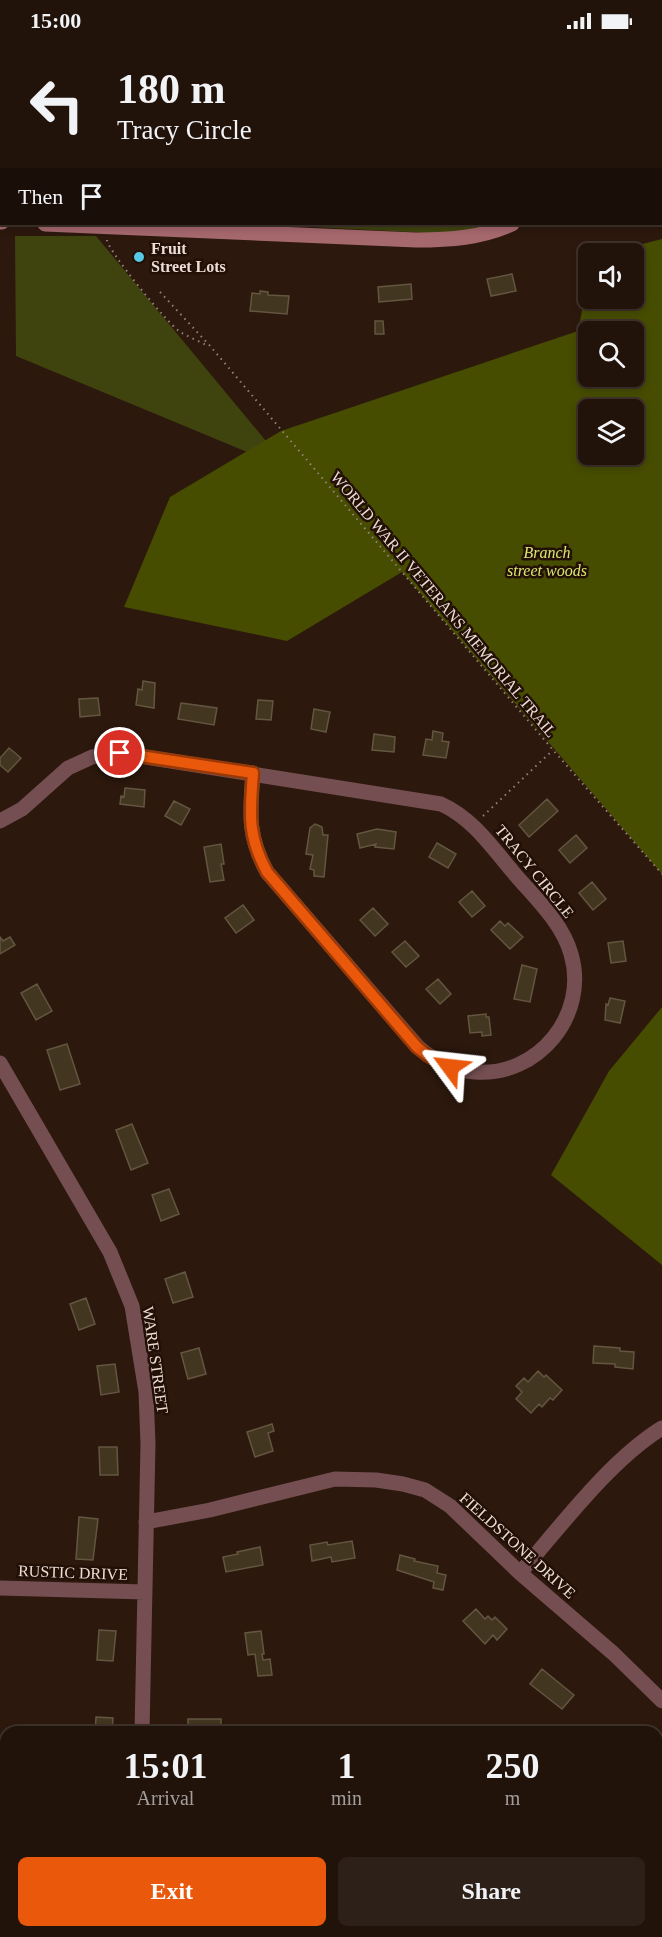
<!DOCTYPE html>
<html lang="en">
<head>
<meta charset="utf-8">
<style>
	body { margin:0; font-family:Georgia,serif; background:#2d2018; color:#f1f3f6; height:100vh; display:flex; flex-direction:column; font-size:22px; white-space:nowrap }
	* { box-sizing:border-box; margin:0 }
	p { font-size:20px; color:#a29e9c }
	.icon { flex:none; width:33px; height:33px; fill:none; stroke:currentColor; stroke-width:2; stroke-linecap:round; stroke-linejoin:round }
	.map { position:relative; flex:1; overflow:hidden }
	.details { position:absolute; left:0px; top:1684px; width:663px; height:212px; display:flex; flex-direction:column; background:#21120a; border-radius:18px 18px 0 0; box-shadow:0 3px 9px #0003,0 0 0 2px #3e322b }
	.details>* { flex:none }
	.top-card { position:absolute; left:0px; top:0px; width:663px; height:183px; box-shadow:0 3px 9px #0003,0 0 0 2px #3e322b; background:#21120a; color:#f1f3f6; overflow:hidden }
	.fabs { position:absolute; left:578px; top:201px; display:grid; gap:12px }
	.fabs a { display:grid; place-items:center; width:66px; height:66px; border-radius:9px; background:#21120a; box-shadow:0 3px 9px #0003,0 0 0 2px #3e322b; font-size:30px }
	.pin { position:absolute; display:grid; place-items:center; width:51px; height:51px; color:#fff; margin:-26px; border:3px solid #fff; border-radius:50%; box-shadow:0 2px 6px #0007 }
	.me { position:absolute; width:66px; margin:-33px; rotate:300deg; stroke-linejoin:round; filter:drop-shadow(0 0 4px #0008) }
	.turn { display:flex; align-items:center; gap:21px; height:126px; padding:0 18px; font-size:27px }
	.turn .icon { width:78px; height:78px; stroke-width:2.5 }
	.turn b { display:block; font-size:42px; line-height:51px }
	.then { display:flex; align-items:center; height:57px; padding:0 18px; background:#0003; gap:12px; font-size:22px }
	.eta { display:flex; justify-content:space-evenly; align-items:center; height:102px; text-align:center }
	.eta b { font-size:36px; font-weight:700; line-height:42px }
	.action { display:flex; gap:12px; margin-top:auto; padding:12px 18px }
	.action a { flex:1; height:69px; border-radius:9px; background:#ea580c; color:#fff; font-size:24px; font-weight:700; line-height:69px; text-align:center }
	.action a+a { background:#2d2018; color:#f1f3f6 }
	.status { display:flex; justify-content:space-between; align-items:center; height:42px; padding:0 30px; background:#21120a; direction:ltr }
	.status svg { height:16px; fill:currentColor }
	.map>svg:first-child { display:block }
	.green { fill:#3f440e }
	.forest { fill:#464c00; fill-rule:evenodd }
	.building { fill:#423621; stroke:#635640; stroke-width:1.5 }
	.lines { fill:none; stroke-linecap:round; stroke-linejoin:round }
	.path { stroke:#95837a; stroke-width:2; stroke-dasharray:1.5 4.5; stroke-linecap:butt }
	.lane { stroke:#744e51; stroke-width:8 }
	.street { stroke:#744e51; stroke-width:15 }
	.secondary { stroke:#a5686d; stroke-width:15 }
	.route-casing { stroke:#983908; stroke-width:15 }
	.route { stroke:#ea580c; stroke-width:10 }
	.poi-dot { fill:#58c9e3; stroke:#220f05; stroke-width:2 }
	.labels { text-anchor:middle; stroke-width:5; stroke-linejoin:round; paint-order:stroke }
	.poi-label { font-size:16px; font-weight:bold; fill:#ecddd6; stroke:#220f05; text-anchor:start }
	.park-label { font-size:16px; font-style:italic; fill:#dae871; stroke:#220f05 }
	.street-label { font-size:16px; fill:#ecddd6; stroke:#220f05 }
</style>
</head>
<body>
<div class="status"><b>15:00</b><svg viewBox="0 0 49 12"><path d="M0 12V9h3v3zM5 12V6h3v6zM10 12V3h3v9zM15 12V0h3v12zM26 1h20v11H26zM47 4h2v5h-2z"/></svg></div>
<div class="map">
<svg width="662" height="1895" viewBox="0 0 662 1895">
	<rect width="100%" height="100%" fill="#2c180d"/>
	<path class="green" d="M232,0h354l-355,1z
		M254,182h239l-27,7 -36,2z
		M15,194h81l194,234 -274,-114z"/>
	<path class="forest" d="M662,197v635l-260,-302 -115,69 -163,-34 46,-110 111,-66 297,-100 10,-51v18h45v-44l-26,-1zM588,290h45v44h-45zM588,368h45v44h-45z
		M662,965v258l-111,-90 58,-104z"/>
	<path class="building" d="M512,232l4,17 -25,5 -4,-17z
		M411,242l1,15 -33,3 -1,-15z
		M260,249l8,1v3l21,1 -2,18 -37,-3 2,-18 8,1z
		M375,279h8l1,13h-9z
		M143,639l12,2 -1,25 -18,-3 2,-16 4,1z
		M98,656l2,17 -20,2 -1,-18z
		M258,658l15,1 -2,19 -15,-1z
		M181,661l36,5 -3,17 -36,-6z
		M314,667l16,3 -4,20 -15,-3z
		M433,689l10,2 -1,8 7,1 -3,16 -23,-3 3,-16 6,1z
		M374,692l21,3 -1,15 -22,-2z
		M9,706l12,10 -13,14 -8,-7v-7z
		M125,746l20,2 -1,17 -24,-3 1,-8 3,1z
		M547,757l11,12 -29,26 -10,-12z
		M174,759l16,8 -9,16 -16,-9z
		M315,782l7,3 1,8h5l-4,42 -10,-1v-6l-4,-1 3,-14 -7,-1 4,-26z
		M377,787l19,3 -2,17 -19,-2 1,-3 -16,4 -3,-14z
		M576,793l11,13 -17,15 -11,-13z
		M437,801l19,11 -8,14 -19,-11z
		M221,802l3,20h-3l3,16 -14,2 -6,-35z
		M592,840l14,17 -13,11 -14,-17z
		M472,849l13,15 -13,11 -13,-15z
		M243,863l11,15 -18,13 -11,-15z
		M373,866l15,16 -13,12 -15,-16z
		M500,879l5,5 3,-3 15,14 -13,12 -19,-19z
		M0,895l3,4 7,-4 5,8 -15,9z
		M405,899l14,15 -13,11 -14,-15z
		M623,899l3,20 -15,2 -3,-20z
		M522,923l15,4 -7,33 -16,-3z
		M438,937l13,15 -11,10 -14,-15z
		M37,942l15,27 -16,9 -15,-27z
		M610,956l15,3 -5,22 -15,-3 1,-16 2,1z
		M486,972v3h3l2,18 -9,1v-4l-12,1 -2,-17z
		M67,1002l13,40 -20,6 -13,-40z
		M132,1082l16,39 -17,7 -15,-40z
		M169,1147l10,25 -18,7 -9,-26z
		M185,1230l8,25 -20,6 -8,-24z
		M86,1256l9,26 -16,6 -9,-26z
		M594,1304l26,2v3l14,1 -1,17 -18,-2v-3l-22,-1z
		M199,1306l7,26 -18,5 -7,-26z
		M115,1322l4,28 -18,3 -4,-29z
		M538,1329l6,6 2,-2 16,15 -9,10 -3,-2 -8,9 -3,-3 -8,9 -15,-14 6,-7 -6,-6 8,-8 4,4z
		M272,1382l2,7 -6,2 5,18 -18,6 -8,-25z
		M99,1405h18l1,28h-18z
		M79,1475l19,2 -5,41 -17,-1z
		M352,1499l3,17 -23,4 -1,-5 -19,4 -2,-16 17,-3 1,3z
		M260,1505l3,18 -37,7 -3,-15 15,-3 -1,-2z
		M400,1513l15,4 -1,2 24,5 -1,7 9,2 -3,15 -10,-2 1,-6 -37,-12z
		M476,1567l9,10 3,-3 4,4 3,-3 12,12 -10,11 -4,-5 -8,9 -22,-23z
		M99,1588l17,1 -3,30 -16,-1z
		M261,1589l3,23h-2l1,6 7,-1 2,16 -14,1 -3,-22 -7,1 -3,-22z
		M542,1627l32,26 -12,14 -32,-25z
		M96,1675l17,1 -1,14h-17z
		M188,1677h33v8h-14v5h-19z
		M0,1839h6v17h-6z"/>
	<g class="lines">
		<path class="path" d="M660,2v-2
			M0,62l2,2
			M107,198c1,11 61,84 72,91 9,6 20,10 29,15
			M160,250l51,55 342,403 109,124
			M483,774l70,-66"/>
		<path class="lane" d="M221,2l1,-2
			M597,2l1,-2"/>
		<path class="street" d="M0,779l22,-12 46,-41 24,-11 28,-4 321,51c31,14 50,42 72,68 21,25 49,50 58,82 18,61 -33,123 -96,118 -22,-1 -41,-11 -57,-25l-151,-175c-20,-37 -17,-59 -14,-99
			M0,1021l110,189 22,54 14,86 2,52 -6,288
			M146,1480l64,-12 125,-31 41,1 27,4 22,6 25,16 70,67 94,81 48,47
			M520,1531c41,-47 90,-113 142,-145
			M0,1546l145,4
			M433,1890l6,3
			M139,1895v-5"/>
		<path class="secondary" d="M0,180h2
			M45,182l371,16c34,0 65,-2 96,-16"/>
	</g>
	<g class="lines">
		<defs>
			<path id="route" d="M120,711l133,20c-3,40 -6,62 14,99l150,175 10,8 23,12"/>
		</defs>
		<use href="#route" class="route-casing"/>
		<use href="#route" class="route"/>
	</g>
	<circle class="poi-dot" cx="139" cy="215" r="6"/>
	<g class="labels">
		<g class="poi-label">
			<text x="151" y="212">Fruit<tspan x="151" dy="18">Street Lots</tspan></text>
		</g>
		<g class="park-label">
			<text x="547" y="516">Branch<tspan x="547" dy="18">street woods</tspan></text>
		</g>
		<g class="street-label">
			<text transform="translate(444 562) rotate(50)" y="6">WORLD WAR II VETERANS MEMORIAL TRAIL</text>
			<text transform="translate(535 829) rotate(51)" y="6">TRACY CIRCLE</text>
			<text transform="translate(156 1318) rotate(82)" y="6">WARE STREET</text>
			<text transform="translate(518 1503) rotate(42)" y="6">FIELDSTONE DRIVE</text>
			<text transform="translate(73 1530) rotate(2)" y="6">RUSTIC DRIVE</text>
		</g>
	</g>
</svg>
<div class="fabs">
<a><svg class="icon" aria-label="sound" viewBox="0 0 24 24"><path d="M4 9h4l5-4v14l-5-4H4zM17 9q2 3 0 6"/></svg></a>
<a><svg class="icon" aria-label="search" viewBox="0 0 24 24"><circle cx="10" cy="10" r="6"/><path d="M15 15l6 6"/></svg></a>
<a><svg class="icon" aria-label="layers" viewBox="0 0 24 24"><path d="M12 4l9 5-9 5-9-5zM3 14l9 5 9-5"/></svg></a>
</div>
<div class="pin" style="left:120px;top:711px;background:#d93025"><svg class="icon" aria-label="arrive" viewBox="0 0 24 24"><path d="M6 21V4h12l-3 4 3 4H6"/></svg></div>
<svg class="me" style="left:450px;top:1025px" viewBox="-20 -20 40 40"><path d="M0-17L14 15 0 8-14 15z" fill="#ea580c" stroke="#fff" stroke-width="4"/></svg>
<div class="top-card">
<div class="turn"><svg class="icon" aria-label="left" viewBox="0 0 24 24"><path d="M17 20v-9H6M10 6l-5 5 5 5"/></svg><div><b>180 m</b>Tracy Circle</div></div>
<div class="then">Then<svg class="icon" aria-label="arrive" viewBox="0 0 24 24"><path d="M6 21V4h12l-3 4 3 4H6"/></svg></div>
</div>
<section class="details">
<div class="eta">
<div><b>15:01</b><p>Arrival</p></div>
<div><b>1</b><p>min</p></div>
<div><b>250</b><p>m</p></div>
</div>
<div class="action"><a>Exit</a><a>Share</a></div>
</section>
</div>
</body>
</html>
